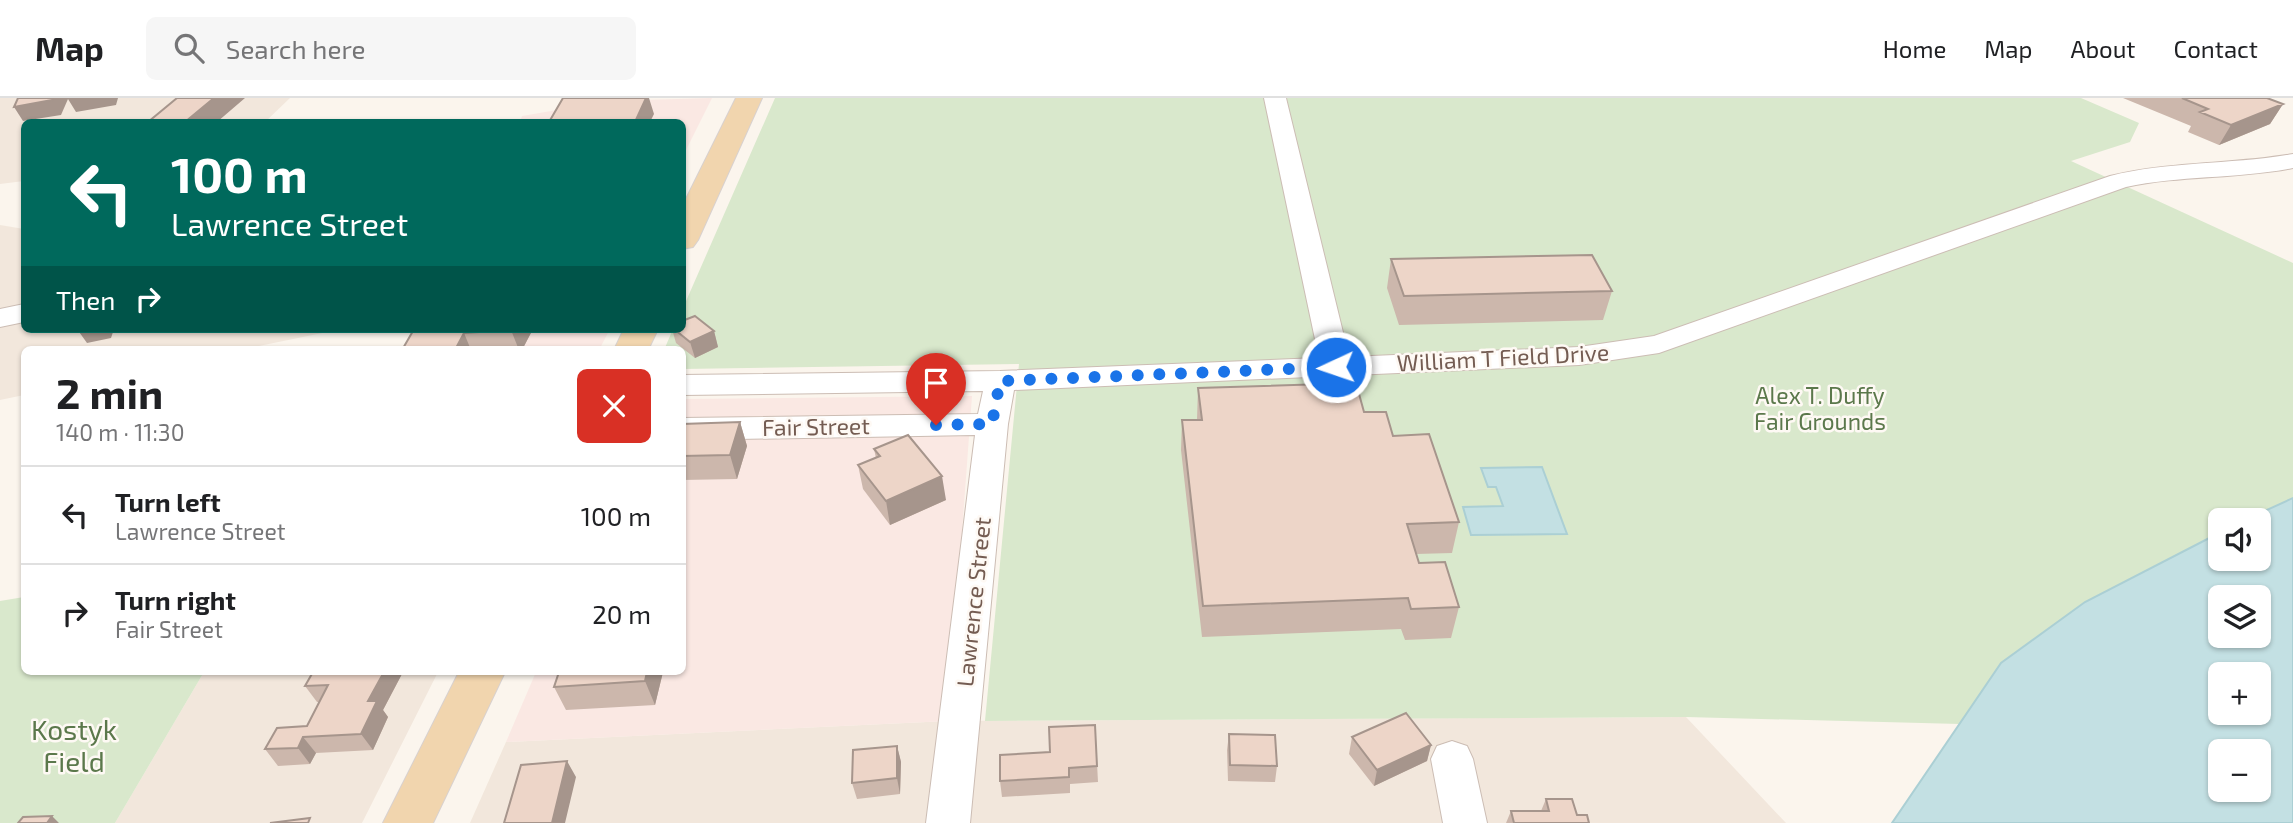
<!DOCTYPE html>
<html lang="en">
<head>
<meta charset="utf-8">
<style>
	body { margin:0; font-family:"Exo 2",sans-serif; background:#f6f6f6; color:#202124; height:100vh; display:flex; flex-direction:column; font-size:26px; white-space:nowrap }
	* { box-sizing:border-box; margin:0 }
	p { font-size:23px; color:#757577 }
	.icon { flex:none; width:38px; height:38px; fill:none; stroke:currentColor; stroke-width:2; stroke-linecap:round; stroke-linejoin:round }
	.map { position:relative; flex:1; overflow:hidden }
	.details { position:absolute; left:21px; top:248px; width:665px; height:329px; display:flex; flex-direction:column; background:#fff; border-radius:10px; box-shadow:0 2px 5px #0004 }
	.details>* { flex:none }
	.guide { position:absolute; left:21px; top:21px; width:665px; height:214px; border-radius:10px; box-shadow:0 2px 5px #0004; background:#00695c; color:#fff; overflow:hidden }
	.controls { position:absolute; left:2208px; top:410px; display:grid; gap:14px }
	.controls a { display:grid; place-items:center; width:63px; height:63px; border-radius:10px; background:#fff; box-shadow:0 2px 5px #0004; font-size:35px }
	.pin { position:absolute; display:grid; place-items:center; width:60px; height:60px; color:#fff; margin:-72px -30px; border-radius:50% 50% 50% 0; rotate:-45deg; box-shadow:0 0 7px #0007 }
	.pin .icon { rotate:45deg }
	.me { position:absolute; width:77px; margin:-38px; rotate:267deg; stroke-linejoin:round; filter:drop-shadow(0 0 5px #0008) }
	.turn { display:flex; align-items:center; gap:24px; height:147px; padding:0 35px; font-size:32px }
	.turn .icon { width:91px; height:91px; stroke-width:2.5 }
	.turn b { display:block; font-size:49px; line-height:60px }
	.then { display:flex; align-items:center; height:66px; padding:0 35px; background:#0003; gap:14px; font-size:26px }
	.round { display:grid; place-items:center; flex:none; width:74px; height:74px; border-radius:10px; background:#f6f6f6 }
	.head { display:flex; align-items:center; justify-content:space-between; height:119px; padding:0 35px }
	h1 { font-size:42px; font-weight:700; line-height:52px }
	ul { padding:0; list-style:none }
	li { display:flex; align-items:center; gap:21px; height:98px; padding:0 35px; border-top:2px solid #e0e0e0 }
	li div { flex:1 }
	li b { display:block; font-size:26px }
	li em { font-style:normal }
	header { display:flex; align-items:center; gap:42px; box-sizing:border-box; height:98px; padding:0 35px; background:#fff; border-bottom:2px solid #e0e0e0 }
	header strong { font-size:33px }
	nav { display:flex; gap:38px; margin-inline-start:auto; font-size:24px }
	.search { width:490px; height:63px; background:#f6f6f6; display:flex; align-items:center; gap:18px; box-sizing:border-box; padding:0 24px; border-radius:10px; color:#757577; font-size:26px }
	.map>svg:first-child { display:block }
	.residential { fill:#f2e7dc }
	.commercial { fill:#fae8e3 }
	.green { fill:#d9e8cc }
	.water { fill:#c3e0e3; stroke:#abcfd4; stroke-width:2; fill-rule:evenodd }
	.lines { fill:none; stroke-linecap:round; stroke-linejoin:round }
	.minor-casing { stroke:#ccbdb4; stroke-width:2 }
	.major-casing { stroke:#d8d1cf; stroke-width:2 }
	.minor { fill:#fff; fill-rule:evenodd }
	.major { fill:#f1d5ae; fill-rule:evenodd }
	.wall { fill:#ccb7ac }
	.shaded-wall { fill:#a6958c }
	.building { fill:#edd5c8; stroke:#a6958c; stroke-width:2 }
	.route { stroke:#1a73e8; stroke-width:12; stroke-dasharray:0 21.6 }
	.labels { text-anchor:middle; stroke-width:5; stroke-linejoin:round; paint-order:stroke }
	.street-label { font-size:23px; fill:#745c52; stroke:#fef9f4 }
	.park-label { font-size:23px; fill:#5b784b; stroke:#fef9f4 }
	.near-park-label { font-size:28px; fill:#5b784b; stroke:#fef9f4 }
</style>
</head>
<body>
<header>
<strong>Map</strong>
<div class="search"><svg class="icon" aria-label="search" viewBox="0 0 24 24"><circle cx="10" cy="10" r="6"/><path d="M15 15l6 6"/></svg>Search here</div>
<nav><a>Home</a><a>Map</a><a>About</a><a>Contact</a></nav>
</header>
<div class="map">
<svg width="2293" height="725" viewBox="0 0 2293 725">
	<rect width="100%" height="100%" fill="#fbf5ed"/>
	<path class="residential" d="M0,0h290l-25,24h-241v59l-24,3z
		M0,127l24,4v100h318l-102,21h-216v45l-24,5z
		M204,574h234l-76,151h-247z
		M1686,619l100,106h-1316l36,-81 442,-21z"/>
	<path class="commercial" d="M712,0l-29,58 -1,-34h-162l2,-6 87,-15z
		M428,231h182l-11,21h-185z
		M972,298l-24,325 -442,21 30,-70h146l1,-273z"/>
	<path class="green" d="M775,0h1306l58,25 -9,19 -59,19 222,102v235l-48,22h-24v12l-136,70 -84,61 -41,61 -274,-7 -701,4 34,-357 -336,5 -1,-19h-18l9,-21h9l1,-21z
		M24,499v75h180l-89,151h-115v-222z"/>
	<path class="water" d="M1542,369l25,67 -96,1 -8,-28 40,-1 -7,-19h-8l-7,-19z
		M2293,400v325h-401l109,-160 84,-61 136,-70v26h38v-38h-14zM2221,499h38v38h-38zM2221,576h38v38h-38zM2221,653h38v38h-38z"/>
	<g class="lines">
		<defs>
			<path id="minor" d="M1264,0h22l63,259 230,-10 75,-11 456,-160c60,-15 122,-11 183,-22v14c-55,11 -112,7 -167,19l-467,166 -80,12 -565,25 -6,34 -38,399h-44l49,-388 -293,5v-22l296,-4 5,-23 -301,4v-20l318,-4 319,-13z
				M24,206v18l-24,5v-18z
				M1452,643l15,5 6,13 14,64h-44l-12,-64 6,-13z"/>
			<path id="major" d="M736,0h26l-64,142 -5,7 -11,2v-42z
				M624,231h34l-10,21h-34z
				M459,574h46l-72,151h-50z"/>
		</defs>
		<use href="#minor" class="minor-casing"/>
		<use href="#major" class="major-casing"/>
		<use href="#minor" class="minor"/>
		<use href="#major" class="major"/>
	</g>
	<path class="wall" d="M2123,0h144l16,6 -13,20 -51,21 -31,-13 3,-6z
		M1391,161l221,32 -9,29 -204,5 -12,-37z
		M533,231l-11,21h-120l11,-19z
		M672,231l42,2 4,16 -23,11 -19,-15z
		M1198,290l166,24 29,24 66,86 -7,31 -36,1 3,9 40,44 -8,31 -46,2 -4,-11 -199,8 -21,-187 1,-30h15z
		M740,324l7,24 -10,33 -55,1v-56z
		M874,351l72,51 -56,25 -27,-36 -5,-24 18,-7z
		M313,574h90l-20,38 5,7 -15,33 -57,3 -6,11 -32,2 -13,-17 42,-23 12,-24h-2l-12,-16z
		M663,574l-8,33 -89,5 -12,-23z
		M1095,627l3,57 -28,2v9l-68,4 -2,-16z
		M1229,636l48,32 -2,16 -47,-1 -1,-31z
		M1352,639l79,8 -4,16 -53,25 -25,-32z
		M897,648l4,16 -1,32 -43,5 -5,-16z
		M1546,701l31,16 12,8h-83l5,-12h30z"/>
	<path class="shaded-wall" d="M53,0h65l-2,7 -40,7 -8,-13 -7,16 -38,6 -9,-14z
		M214,0h31l-28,24h-32z
		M646,0h3l5,16 -4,8h-15z
		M2283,6l-13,20 -51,21 12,-20z
		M77,231h37l-3,9 -24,5z
		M512,231h21l-11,21h-3l-8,-20z
		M714,233l4,16 -23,11 -5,-16z
		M464,235l7,17h-16z
		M740,324l7,24 -10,33 -7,-24z
		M942,378l4,24 -56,25 -4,-24z
		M384,574h19l-20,38 5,7 -15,33 -12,-16 7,-33z
		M647,574h16l-8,33 -10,-24z
		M303,639l13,16 -6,11 -12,-16z
		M1431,647l-4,16 -53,25 3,-16z
		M897,648l4,16 -1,32 -3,-16z
		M567,663l9,16 -11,46h-13z
		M52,718l7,7h-12z"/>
	<path class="building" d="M18,0h35l-1,2 -38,7z
		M177,0h37l-29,24h-37z
		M563,0h83l-11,24h-86z
		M2182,0h85l16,6 -52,21 -31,-13 8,-3z
		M1592,157l20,36 -208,5 -13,-37z
		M695,218l19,15 -24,11 -16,-13h8v-8z
		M452,231h60l-1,1 -47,3 -9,17h-53l11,-19z
		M1356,285l8,29h22l7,24 36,-2 30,88 -52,2 12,39 26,-1 14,45 -48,2 -3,-11 -205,8 -21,-186h20l-4,-32z
		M740,324l-10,33 -48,1v-32z
		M908,337l34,41 -56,25 -28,-36 22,-9 -6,-7z
		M313,574h71l-16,29h9l-16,33 -58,3 -5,11 -33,1 12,-21 30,-2 21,-41 -23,1z
		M559,574h88l-2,9 -91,6z
		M1406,615l25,32 -54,25 -25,-33z
		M1095,627l2,41 -28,2v9l-69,4v-26l50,-3 -1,-25z
		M1229,636l46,1 2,31 -47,-1z
		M897,648v32l-45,5 1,-33z
		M567,663l-15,62h-48l17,-58z
		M1546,701h26l5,16h10l2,8h-75l-3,-12h38z
		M52,718l-5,7h-29l5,-6z
		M310,720l-2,5h-38z"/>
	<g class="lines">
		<path class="route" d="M936,327l56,-1 8,-43 336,-14"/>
	</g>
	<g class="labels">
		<g class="street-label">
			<text transform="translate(1503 260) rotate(-3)" y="8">William T Field Drive</text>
			<text transform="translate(816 329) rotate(-1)" y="8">Fair Street</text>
			<text transform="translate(974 504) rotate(-84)" y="8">Lawrence Street</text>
		</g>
		<g class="park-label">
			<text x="1820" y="306">Alex T. Duffy<tspan x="1820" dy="26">Fair Grounds</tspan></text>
		</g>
		<g class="near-park-label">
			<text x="74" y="642">Kostyk<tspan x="74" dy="32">Field</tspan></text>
		</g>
	</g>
</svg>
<div class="controls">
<a><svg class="icon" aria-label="sound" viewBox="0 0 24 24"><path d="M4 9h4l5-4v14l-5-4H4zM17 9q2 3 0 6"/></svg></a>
<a><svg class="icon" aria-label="layers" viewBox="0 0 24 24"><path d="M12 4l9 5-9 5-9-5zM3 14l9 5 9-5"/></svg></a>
<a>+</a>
<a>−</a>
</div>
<div class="pin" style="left:936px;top:327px;background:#d93025"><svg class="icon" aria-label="arrive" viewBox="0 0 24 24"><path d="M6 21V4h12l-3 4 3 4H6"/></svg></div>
<svg class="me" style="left:1336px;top:269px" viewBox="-20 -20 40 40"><circle r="17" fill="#1a73e8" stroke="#fff" stroke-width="3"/><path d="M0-11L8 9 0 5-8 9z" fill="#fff"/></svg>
<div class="guide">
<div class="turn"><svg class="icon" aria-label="left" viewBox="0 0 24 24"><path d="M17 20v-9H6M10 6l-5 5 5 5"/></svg><div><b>100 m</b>Lawrence Street</div></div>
<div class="then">Then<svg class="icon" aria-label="right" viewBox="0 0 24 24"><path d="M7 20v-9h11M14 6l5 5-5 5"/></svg></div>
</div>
<section class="details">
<div class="head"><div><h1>2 min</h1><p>140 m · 11:30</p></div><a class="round" style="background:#d93025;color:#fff"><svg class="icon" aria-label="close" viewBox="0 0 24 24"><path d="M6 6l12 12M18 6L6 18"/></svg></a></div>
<ul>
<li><svg class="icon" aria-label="left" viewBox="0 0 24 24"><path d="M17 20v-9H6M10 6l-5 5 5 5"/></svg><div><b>Turn left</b><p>Lawrence Street</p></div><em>100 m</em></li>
<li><svg class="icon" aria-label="right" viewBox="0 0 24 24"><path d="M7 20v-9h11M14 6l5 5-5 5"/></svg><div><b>Turn right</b><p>Fair Street</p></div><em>20 m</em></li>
</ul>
</section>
</div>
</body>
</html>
